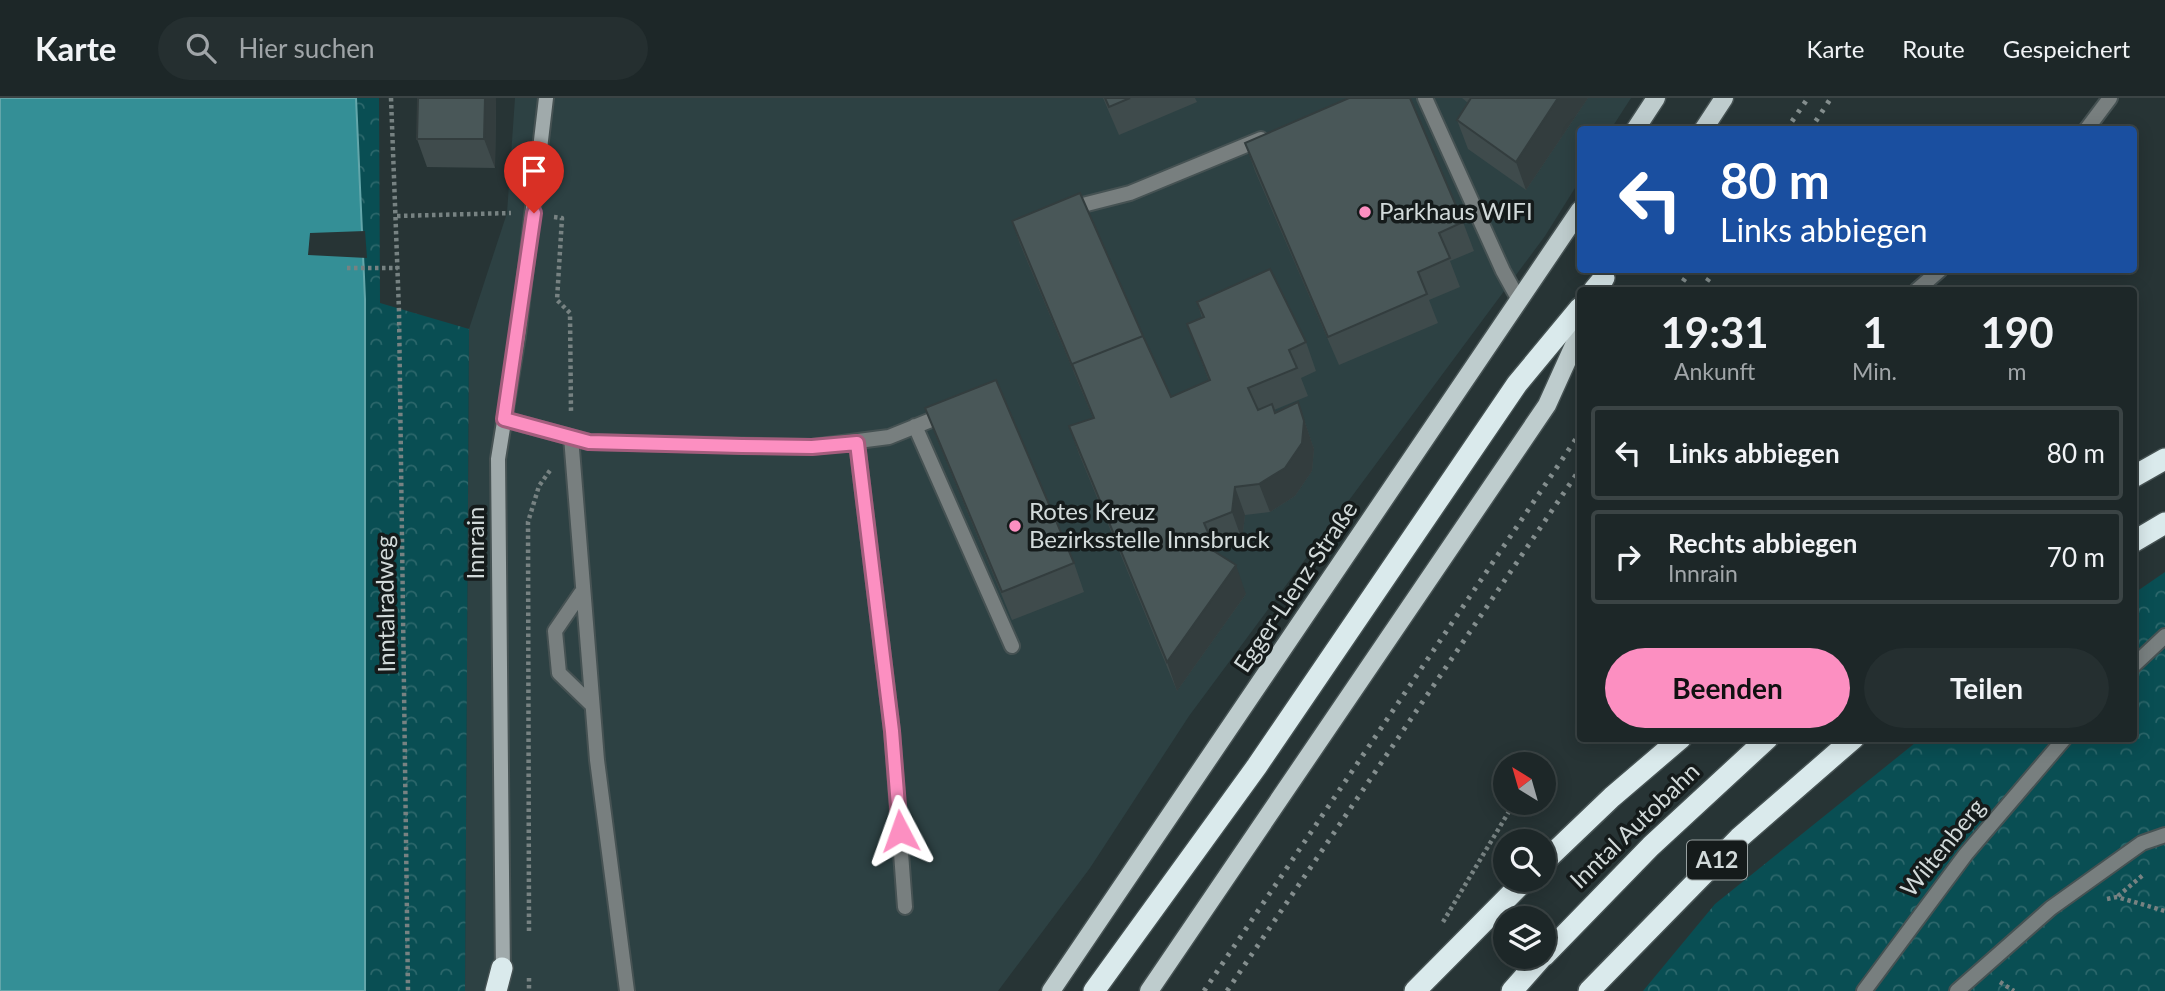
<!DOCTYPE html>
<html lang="de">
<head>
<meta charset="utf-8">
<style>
	body { margin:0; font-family:Lato,sans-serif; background:#252f30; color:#f1f3f6; height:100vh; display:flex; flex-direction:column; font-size:26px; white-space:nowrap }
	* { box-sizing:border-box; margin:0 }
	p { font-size:23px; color:#a0a5a8 }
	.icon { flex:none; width:38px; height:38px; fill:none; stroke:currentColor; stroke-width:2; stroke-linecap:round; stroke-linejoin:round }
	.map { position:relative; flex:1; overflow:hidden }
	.side { position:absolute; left:1577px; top:189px; width:560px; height:455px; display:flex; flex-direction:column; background:#1d2728; border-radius:7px; box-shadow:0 4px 18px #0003,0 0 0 2px #3b4445 }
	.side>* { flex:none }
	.top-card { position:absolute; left:1577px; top:28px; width:560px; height:147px; border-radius:7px; box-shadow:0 4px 18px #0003,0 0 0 2px #3b4445; background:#1a4fa0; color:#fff; overflow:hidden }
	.needle { width:46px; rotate:323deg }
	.tools { position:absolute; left:1493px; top:654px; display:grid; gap:14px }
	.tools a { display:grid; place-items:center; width:63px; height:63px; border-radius:50%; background:#1d2728; box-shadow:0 4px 18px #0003,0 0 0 2px #3b4445; font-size:35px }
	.pin { position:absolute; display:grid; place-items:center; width:60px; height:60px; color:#fff; margin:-72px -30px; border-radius:50% 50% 50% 0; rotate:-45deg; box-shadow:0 0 7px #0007 }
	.pin .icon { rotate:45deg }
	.me { position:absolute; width:77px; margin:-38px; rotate:356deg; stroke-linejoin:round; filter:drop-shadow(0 0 5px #0008) }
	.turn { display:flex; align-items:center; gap:24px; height:147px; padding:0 28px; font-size:32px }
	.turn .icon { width:91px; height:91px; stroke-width:2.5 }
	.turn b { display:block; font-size:49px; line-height:60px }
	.eta { display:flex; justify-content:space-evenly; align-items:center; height:119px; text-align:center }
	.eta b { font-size:42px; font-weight:700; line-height:49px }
	.button { display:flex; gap:14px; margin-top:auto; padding:14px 28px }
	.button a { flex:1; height:80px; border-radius:42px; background:#fc8fc1; color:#111; font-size:28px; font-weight:700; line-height:80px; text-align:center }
	.button a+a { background:#252f30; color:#f1f3f6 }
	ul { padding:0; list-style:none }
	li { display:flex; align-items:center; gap:21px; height:94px; margin:0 14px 10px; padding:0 14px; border:4px solid #3b4445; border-radius:7px }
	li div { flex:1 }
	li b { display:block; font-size:26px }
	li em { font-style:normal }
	header { display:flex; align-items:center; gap:42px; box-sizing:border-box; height:98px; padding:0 35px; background:#1d2728; border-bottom:2px solid #3b4445 }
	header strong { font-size:33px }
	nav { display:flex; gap:38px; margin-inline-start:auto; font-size:24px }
	.search { width:490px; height:63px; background:#252f30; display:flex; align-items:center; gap:18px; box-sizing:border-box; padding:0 24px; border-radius:38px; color:#a0a5a8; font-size:26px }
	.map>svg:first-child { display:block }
	.built { fill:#2d4143 }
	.forest { fill:url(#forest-crowns) }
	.water { fill:#348f96; stroke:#63a6aa; stroke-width:2 }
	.pier { fill:#273435 }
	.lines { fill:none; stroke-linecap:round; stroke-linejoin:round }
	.lane-casing { stroke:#465253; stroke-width:18 }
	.street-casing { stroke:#465253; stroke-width:18 }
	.secondary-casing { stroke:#465253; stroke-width:18 }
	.primary-casing { stroke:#465253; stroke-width:21 }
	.highway-casing { stroke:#465253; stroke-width:24 }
	.path { stroke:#778282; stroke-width:4.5; stroke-dasharray:3.5 3.5; stroke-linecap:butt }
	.lane { stroke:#787f7f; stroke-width:14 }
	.street { stroke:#787f7f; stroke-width:14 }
	.secondary { stroke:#a0aaab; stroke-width:14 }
	.primary { stroke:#becccd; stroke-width:18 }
	.highway { stroke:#daeaec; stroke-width:21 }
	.rail { stroke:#848e8e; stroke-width:5; stroke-dasharray:3.5 7; stroke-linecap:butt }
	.wall { fill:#3f4b4c }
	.shaded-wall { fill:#333d3e }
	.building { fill:#495758; stroke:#333d3e; stroke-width:2 }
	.route-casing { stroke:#a45d7d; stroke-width:18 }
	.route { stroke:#fc8fc1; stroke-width:12 }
	.poi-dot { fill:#fc8fc1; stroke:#151b1b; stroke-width:2.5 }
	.labels { text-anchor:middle; stroke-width:7; stroke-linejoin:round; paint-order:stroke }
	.shield { fill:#151b1b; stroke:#99a1a1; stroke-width:2 }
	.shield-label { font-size:23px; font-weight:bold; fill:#d2dada }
	.poi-label { font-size:24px; fill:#d2dada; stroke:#151b1b; text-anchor:start }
	.street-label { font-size:24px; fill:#d2dada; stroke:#151b1b }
</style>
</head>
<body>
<header>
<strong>Karte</strong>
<div class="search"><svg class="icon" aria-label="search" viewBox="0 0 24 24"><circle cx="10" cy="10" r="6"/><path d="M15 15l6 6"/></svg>Hier suchen</div>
<nav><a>Karte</a><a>Route</a><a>Gespeichert</a></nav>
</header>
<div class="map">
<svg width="2165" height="893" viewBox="0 0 2165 893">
	<defs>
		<pattern id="forest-crowns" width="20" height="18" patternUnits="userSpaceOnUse" patternTransform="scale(1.75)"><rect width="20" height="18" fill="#094e53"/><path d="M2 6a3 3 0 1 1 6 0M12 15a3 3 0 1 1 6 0" fill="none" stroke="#2c676b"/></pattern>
	</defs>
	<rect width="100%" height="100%" fill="#273435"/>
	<path class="built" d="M515,0h1116l-20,31 -31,1v50l-35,56 -356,480 -99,152 -92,123h-533l4,-662 38,-116z"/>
	<path class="forest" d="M356,0h23l1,205 89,26 -4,662h-100v-692z
		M2165,474v419h-522l72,-87 205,-165 213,-1v-144z"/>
	<path class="water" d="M0,0h356l9,201v692h-365z"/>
	<path class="pier" d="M365,133l2,27 -59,-3 2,-22z"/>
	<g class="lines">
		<defs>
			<path id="lane" d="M1425,0l78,173 16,29
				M2086,32l24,-32
				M1067,111l63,-16 131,-54
				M1917,192l23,-20
				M504,321l85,23 223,5 77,-10 57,-23
				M915,328l97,220
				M571,339l26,323 30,231
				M857,345l35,288 13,176
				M581,495l-26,38 4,42 33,32"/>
			<path id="street" d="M2133,568l32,-30
				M1864,893l102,-137 99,-116
				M1957,893l94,-83 91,-65 23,-8"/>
			<path id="secondary" d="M503,878l-5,-517 20,-124 28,-237"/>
			<path id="primary" d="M1635,32l21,-32
				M1703,32l21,-32
				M1051,893l529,-781
				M1149,893l398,-586 33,-73"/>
			<path id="highway" d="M1594,192l10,-12
				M2133,379l32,-18
				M2133,444l32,-19
				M1544,764l68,-65 69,-59
				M1544,858l107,-110 117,-108
				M496,893l6,-23
				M1094,893l163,-225 260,-382 63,-76
				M1415,893l110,-111
				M1512,893l30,-34
				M1589,893l150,-153 115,-100"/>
		</defs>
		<use href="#lane" class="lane-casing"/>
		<use href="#street" class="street-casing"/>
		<use href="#secondary" class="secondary-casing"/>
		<use href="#primary" class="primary-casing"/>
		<use href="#highway" class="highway-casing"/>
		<path class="path" d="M391,0l8,213 9,680
			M397,118l114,-3
			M554,119l8,1 -5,82 13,13 1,100
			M347,170h51
			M2118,798l25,-21
			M2107,801l10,-2 48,14
			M1443,824l71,-119
			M529,833l-1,-409 11,-36 12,-17
			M529,880v13
			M2000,884l14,9"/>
		<use href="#lane" class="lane"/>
		<use href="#street" class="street"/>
		<use href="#secondary" class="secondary"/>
		<use href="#primary" class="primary"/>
		<use href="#highway" class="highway"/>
		<path class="rail" d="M1786,32l22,-32
			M1810,32l21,-32
			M1677,192l14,-20
			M1701,192l14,-20
			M1204,893l376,-558
			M1227,893l353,-522"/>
	</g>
	<path class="wall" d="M496,0l-1,70 -68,-1 -10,-28z
		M1103,0h92l2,4 -78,33z
		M1462,0h126l-62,92 -58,-41 -11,-29 11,-17z
		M1245,45l218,79 11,29 -24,10 10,26 -31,13 9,23 -99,42 -84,-194z
		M1012,123l131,115 28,61 38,-16 -22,-57 15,-6 -5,-16 109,40 10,29 -15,7 7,18 -34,14 1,2 23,-10 16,47 -2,22 -17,25 -25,16 -25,3 -3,25 -27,11 31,43 -69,97 -98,-237 -10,-28 24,-8 -73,-174z
		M925,310l149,155 10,29 -72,28 -76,-184z"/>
	<path class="shaded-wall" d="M485,0h11l-1,70 -11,-29z
		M1558,0h30l-62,92 -10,-28z
		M1298,304l16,47 -2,22 -17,25 -25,16 -11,-28z
		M1235,389l10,28 -3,25 -10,-28z
		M1210,439l10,29 -14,-20z
		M1236,467l10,29 -69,97 -10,-29z"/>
	<path class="building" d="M418,0h67l-1,41h-67z
		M1105,0h25l-21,9z
		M1349,0h61l53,124 -24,11 11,25 -32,14 9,22 -99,43 -83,-194z
		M1471,0h87l-42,64 -59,-42z
		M1080,95l63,143 -71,28 2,6 -62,-149z
		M1270,171l36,73 -17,8 8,18 -49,20 10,22 14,-6 3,9 23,-11 6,19 -2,22 -17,25 -26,16 -24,3 -3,25 -28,11 6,14 -4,9 30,19 -69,97 -98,-236 25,-8 -22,-54 71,-28 28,61 39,-17 -23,-56 17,-7 -7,-15z
		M996,282l78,183 -72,29 -77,-184z"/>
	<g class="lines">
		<defs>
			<path id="route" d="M534,115l-30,206 85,23 153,4 70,1 45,-4 35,288 8,100"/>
		</defs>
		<use href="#route" class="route-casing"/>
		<use href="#route" class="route"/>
	</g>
	<g class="poi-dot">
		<circle cx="1365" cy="114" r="7"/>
		<circle cx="1015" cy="428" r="7"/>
	</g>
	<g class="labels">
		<rect class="shield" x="1687" y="742.5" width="60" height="39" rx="5"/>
		<g class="shield-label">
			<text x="1717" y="770">A12</text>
		</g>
		<g class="poi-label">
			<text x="1379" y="122">Parkhaus WIFI</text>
			<text x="1029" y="422">Rotes Kreuz<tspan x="1029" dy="28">Bezirksstelle Innsbruck</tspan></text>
		</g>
		<g class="street-label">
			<text transform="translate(476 445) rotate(-90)" y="8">Innrain</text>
			<text transform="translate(1296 489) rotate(-56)" y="8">Egger-Lienz-Straße</text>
			<text transform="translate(386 506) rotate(-91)" y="8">Inntalradweg</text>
			<text transform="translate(1635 728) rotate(-44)" y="8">Inntal Autobahn</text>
			<text transform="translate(1943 750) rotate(-51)" y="8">Wiltenberg</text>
		</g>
	</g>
</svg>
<div class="tools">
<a><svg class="needle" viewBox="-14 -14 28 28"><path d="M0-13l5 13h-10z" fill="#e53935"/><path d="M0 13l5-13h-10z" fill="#a0a5a8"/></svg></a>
<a><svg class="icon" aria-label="search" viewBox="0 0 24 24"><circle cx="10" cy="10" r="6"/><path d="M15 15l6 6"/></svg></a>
<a><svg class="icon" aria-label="layers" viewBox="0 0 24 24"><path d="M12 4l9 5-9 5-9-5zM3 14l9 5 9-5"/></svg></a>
</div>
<div class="pin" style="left:534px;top:115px;background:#d93025"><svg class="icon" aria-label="arrive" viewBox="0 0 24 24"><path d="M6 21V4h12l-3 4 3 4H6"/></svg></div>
<svg class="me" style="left:900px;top:733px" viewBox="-20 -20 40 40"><path d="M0-17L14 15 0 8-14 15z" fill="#fc8fc1" stroke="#fff" stroke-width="4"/></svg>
<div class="top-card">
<div class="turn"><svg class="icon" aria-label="left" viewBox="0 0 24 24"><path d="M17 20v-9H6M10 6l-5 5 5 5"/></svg><div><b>80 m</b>Links abbiegen</div></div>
</div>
<section class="side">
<div class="eta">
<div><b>19:31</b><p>Ankunft</p></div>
<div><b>1</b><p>Min.</p></div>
<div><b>190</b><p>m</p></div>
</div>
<ul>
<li><svg class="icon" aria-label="left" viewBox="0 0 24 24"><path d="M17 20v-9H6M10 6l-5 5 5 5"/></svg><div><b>Links abbiegen</b></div><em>80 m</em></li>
<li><svg class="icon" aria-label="right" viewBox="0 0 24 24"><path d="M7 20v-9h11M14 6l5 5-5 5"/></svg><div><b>Rechts abbiegen</b><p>Innrain</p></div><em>70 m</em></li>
</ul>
<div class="button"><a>Beenden</a><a>Teilen</a></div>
</section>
</div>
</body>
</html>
